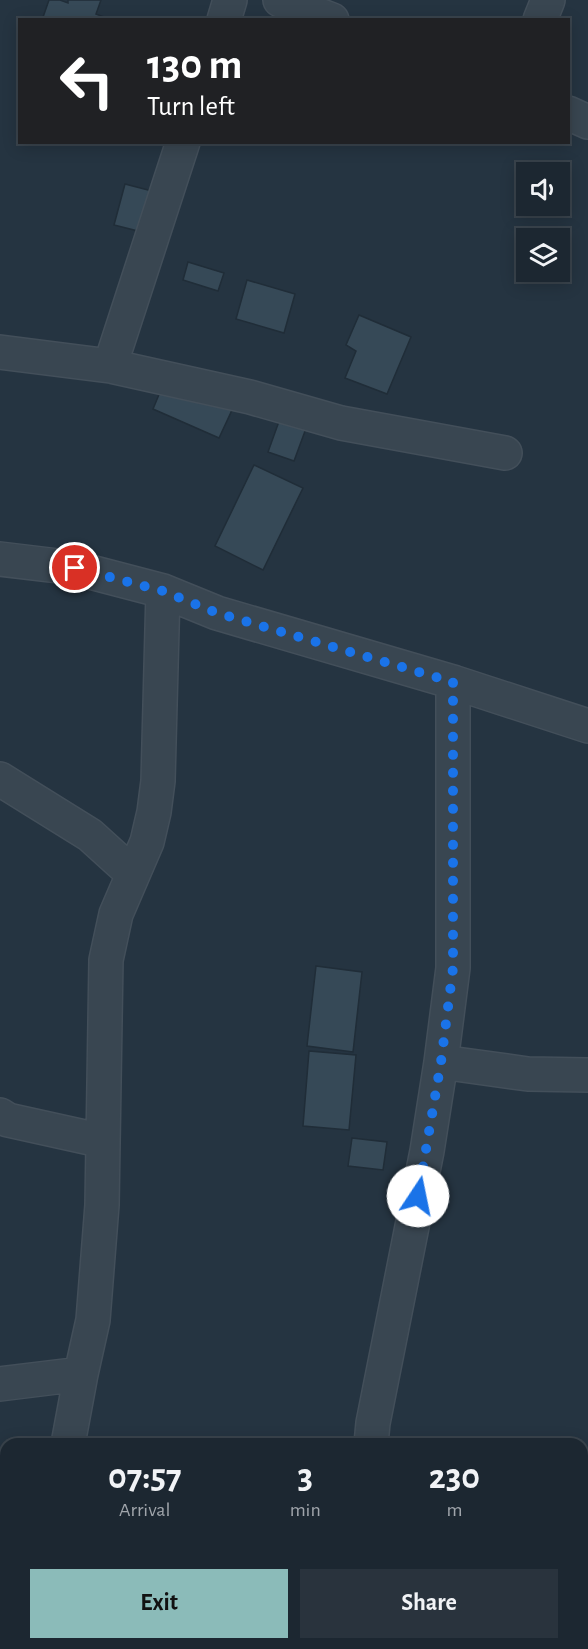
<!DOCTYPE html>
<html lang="en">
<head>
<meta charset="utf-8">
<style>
	body { margin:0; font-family:"Alegreya Sans",sans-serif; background:#29333d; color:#f1f3f6; height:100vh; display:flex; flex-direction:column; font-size:22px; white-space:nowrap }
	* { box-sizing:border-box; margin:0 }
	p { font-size:20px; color:#a0a5ab }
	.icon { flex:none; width:33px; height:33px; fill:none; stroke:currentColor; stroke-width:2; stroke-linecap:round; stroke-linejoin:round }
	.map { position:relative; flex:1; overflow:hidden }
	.side { position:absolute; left:0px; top:1438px; width:588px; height:212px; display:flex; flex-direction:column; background:#1c2731; border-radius:18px 18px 0 0; box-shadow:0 3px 15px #0003,0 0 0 2px #3a444d }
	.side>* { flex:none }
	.banner { position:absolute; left:18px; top:18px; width:552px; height:126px; border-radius:0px; box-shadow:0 3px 15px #0003,0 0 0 2px #3a444d; background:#202124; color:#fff; overflow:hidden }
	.fabs { position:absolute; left:516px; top:162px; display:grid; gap:12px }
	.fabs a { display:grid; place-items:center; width:54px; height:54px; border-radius:0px; background:#1c2731; box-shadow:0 3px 15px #0003,0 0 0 2px #3a444d; font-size:30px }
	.pin { position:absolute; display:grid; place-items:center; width:51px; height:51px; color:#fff; margin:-26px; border:3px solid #fff; border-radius:50%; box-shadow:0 2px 6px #0007 }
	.me { position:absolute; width:66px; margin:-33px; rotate:11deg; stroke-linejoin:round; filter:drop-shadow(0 0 4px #0008) }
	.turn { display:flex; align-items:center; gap:21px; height:126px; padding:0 30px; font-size:27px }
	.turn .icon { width:78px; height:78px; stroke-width:2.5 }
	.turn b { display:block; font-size:42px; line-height:51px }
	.eta { display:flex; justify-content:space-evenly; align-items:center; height:102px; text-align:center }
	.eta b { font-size:36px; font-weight:700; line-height:42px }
	.primary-button { display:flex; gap:12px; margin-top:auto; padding:12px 30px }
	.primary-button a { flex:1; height:69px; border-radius:0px; background:#8bbbb9; color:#111; font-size:24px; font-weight:700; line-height:69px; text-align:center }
	.primary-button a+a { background:#29333d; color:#f1f3f6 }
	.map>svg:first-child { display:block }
	.building { fill:#364957; stroke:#202d38; stroke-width:1.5 }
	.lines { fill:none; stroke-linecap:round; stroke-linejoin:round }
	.minor-casing { stroke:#434f5a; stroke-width:36 }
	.minor { stroke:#394651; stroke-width:33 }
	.route { stroke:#1a73e8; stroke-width:10; stroke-dasharray:0 18 }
</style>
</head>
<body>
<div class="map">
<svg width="588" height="1649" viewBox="0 0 588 1649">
	<rect width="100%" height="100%" fill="#253441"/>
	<path class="building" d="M49,0h11l8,3v-3h33l-5,14 13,5 -67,1z
		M125,184l27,7 -10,41 -28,-7z
		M188,262l36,11 -6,18 -35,-11z
		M247,280l48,14 -11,39 -48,-14z
		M359,315l52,22 -24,57 -42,-16 11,-27 -10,-6z
		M165,380l67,30 -13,28 -66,-29z
		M282,413l26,10 -14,38 -26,-9z
		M254,465l49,23 -40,82 -48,-24z
		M316,966l46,6 -9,80 -46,-6z
		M309,1051l47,4 -7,75 -46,-4z
		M352,1138l35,4 -4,28 -35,-4z"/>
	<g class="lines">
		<defs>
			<path id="minor" d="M280,0l52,20
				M224,20l6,-20
				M540,20l8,-20
				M568,113l20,9
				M0,352l110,14 140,31 91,26 164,30
				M110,366l73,-224
				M0,559l75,9 88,23 54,22 236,69 135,44
				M0,779l90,56 43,39
				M441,1062l87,12 60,1
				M0,1115l8,5 95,21
				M0,1384l81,-10
				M68,1444l13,-70 12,-54 9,-115 4,-245 10,-46 31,-72 7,-30 4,-31 5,-190
				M371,1444l2,-21 54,-272 14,-89 12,-94v-286
				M49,1649l1,-5
				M357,1649v-5"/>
		</defs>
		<use href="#minor" class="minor-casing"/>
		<use href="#minor" class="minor"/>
	</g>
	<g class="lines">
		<path class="route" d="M75,568l88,23 54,22 236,69v286l-12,94 -23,134"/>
	</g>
</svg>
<div class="fabs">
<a><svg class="icon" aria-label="sound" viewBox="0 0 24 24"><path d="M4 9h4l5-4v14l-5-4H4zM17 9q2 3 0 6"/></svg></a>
<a><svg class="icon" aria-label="layers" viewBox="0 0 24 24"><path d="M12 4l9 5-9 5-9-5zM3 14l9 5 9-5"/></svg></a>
</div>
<div class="pin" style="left:75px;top:568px;background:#d93025"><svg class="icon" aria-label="arrive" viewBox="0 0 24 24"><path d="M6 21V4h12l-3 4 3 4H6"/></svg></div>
<svg class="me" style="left:418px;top:1196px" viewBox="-20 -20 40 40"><circle r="19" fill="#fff"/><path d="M0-13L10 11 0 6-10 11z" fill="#1a73e8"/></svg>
<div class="banner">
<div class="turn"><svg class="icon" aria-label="left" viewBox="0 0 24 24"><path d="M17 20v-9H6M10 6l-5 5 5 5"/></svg><div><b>130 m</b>Turn left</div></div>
</div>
<section class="side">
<div class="eta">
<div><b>07:57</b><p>Arrival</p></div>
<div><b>3</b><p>min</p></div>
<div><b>230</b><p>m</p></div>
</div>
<div class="primary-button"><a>Exit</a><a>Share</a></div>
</section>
</div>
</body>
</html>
